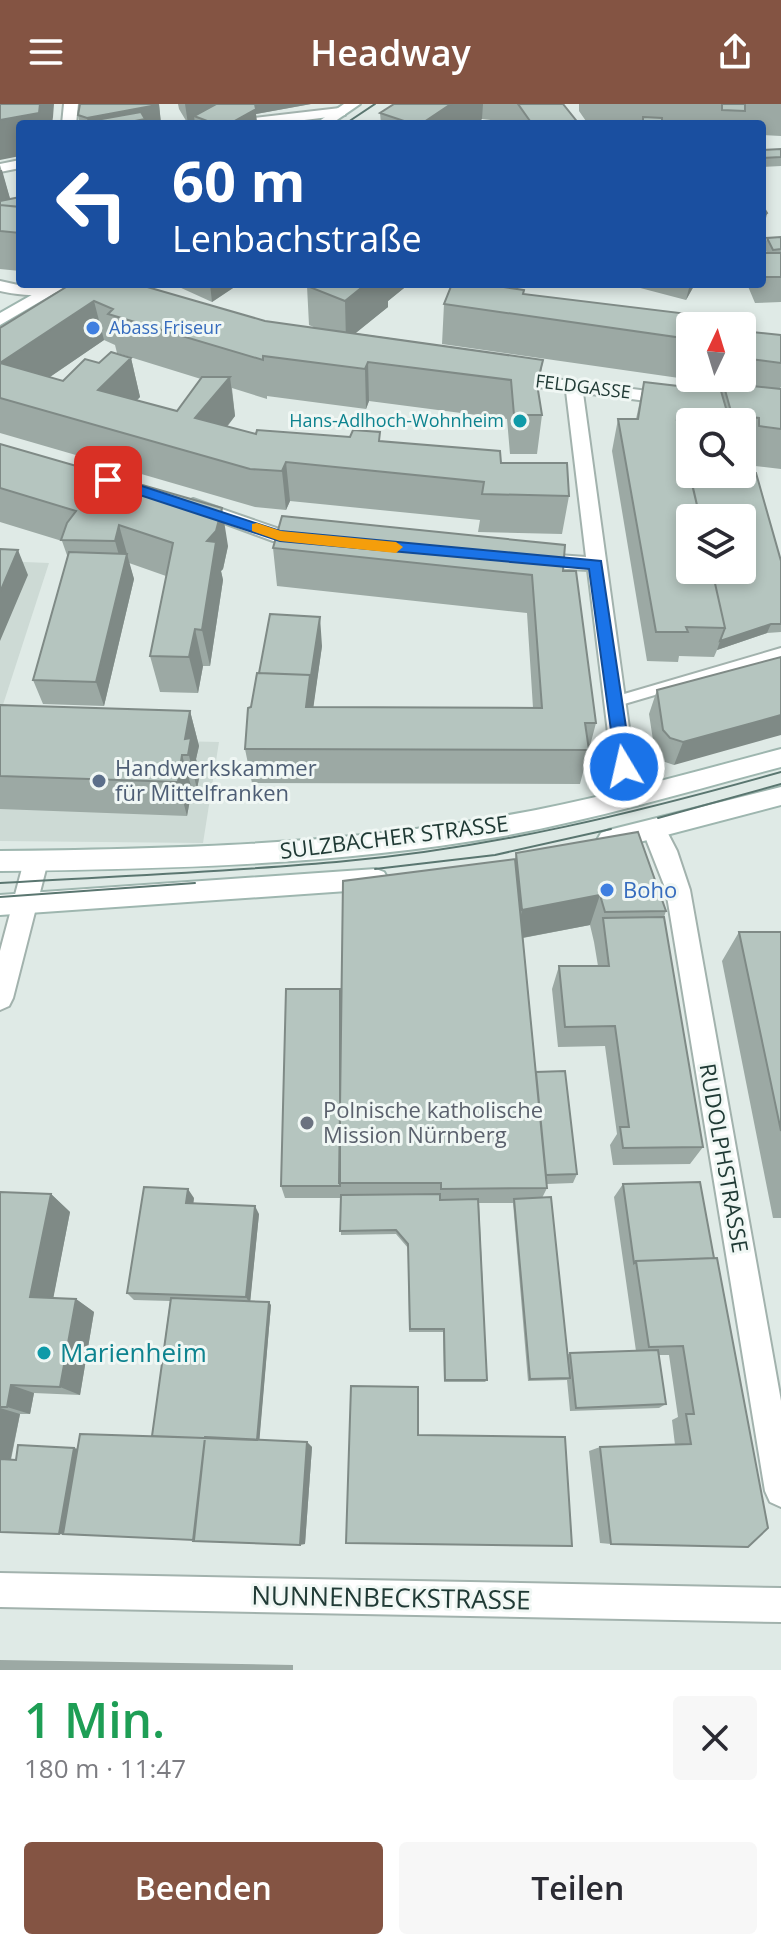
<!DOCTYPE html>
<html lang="de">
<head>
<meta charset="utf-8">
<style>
	body { margin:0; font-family:"Open Sans",sans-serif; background:#f7f7f7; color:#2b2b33; height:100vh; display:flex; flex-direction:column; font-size:30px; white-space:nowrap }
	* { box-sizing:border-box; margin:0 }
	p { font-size:26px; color:#7c7c81 }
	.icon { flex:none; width:44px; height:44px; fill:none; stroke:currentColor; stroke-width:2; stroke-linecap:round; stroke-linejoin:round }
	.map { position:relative; height:1566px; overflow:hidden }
	.side { display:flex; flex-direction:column; background:#fff; flex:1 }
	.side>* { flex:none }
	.hud { position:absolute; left:16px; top:16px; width:750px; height:168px; border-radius:8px; box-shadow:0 4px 12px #0003; background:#1a4fa0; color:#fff; overflow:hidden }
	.needle { width:52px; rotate:4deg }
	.controls { position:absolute; left:676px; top:208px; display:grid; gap:16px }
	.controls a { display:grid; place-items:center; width:80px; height:80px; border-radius:8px; background:#fff; box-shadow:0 4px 12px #0003; font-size:40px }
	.pin { position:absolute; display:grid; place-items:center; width:68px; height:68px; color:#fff; margin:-34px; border-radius:16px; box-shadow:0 4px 12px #0006 }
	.me { position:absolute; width:88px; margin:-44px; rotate:351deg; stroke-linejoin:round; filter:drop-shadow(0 0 6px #0008) }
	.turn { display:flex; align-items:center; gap:28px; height:168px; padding:0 24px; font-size:36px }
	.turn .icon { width:104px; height:104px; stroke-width:2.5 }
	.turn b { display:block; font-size:56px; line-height:68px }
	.round { display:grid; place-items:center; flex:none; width:84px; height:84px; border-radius:8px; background:#f7f7f7 }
	.head { display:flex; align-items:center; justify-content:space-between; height:136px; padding:0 24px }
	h1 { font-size:48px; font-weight:600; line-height:60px; color:#1e9e55 }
	.cta { display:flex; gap:16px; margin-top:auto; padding:16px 24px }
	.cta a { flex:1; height:92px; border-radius:8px; background:#845443; color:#fff; font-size:32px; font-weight:600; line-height:92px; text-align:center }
	.cta a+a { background:#f7f7f7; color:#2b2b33 }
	header { display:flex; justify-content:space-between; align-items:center; height:104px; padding:0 24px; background:#845443; color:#fff; font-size:36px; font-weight:600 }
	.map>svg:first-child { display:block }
	.built { fill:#cddad5 }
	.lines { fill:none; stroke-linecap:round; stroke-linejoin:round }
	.service-casing { stroke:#a2b2ad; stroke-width:4 }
	.minor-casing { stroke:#a2b2ad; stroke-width:4 }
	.secondary-casing { stroke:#9eb6af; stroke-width:4 }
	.service { fill:#fff; fill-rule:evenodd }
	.minor { fill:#fff; fill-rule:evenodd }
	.secondary { fill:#fff; fill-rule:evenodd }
	.tram { stroke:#5a7670; stroke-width:2 }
	.wall { fill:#9ca9a4; fill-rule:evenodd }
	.shaded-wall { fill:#7f8a86 }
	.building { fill:#b5c5bf; stroke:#7f8a86; stroke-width:2 }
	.route { fill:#1a73e8; stroke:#114b97; stroke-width:2 }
	.slow { fill:#f59e0b }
	.shop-dot { fill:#3f7fe0; stroke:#f0f7f4; stroke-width:3 }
	.culture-dot { fill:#0f9aa8; stroke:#f0f7f4; stroke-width:3 }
	.service-dot { fill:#5c6f8a; stroke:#f0f7f4; stroke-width:3 }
	.worship-dot { fill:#6b7280; stroke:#f0f7f4; stroke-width:3 }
	.labels { text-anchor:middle; stroke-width:6; stroke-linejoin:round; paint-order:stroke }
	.far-shop-label { font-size:18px; fill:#366cbe; stroke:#f0f7f4; text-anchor:start }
	.far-street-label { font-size:18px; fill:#203a35; stroke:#f0f7f4 }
	.far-culture-label { font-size:18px; fill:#0d838f; stroke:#f0f7f4; text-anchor:end }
	.service-label { font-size:22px; fill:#4e5e75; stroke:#f0f7f4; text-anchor:start }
	.street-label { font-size:22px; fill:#203a35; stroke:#f0f7f4 }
	.shop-label { font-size:22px; fill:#366cbe; stroke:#f0f7f4; text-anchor:start }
	.worship-label { font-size:22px; fill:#5b616d; stroke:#f0f7f4; text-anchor:start }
	.near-culture-label { font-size:26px; fill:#0d838f; stroke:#f0f7f4; text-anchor:start }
	.near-street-label { font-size:26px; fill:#203a35; stroke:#f0f7f4 }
</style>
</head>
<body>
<header><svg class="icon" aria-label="menu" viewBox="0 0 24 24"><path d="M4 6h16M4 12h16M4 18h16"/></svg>Headway<svg class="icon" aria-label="share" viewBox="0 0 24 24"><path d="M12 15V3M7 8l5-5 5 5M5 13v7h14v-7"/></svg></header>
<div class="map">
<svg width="781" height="1566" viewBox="0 0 781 1566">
	<rect width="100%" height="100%" fill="#dfeae6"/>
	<path class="built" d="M0,457l49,2 -49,151z
		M0,633l219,5 -16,101 -203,-2z"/>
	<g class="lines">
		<defs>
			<path id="service" d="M781,544v10l-167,49 -6,-5 6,-5z"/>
			<path id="minor" d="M64,0h14l-2,20h-14z
				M340,4l5,1v6l-73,9h-42l7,-4z
				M20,56v8l-20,4v-8z
				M0,177l18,4 45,-1 2,3c-15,12 -47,8 -65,4z
				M509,269l162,21 9,5 -9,5 -88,-11 50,364 13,40 -3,7 -8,2 -8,-2 -16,-47 -23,-187 -58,-3 -10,-7 10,-7 56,4 -20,-166 -63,-9 -3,-4z
				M193,395l89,31 32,3 3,5 -10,7 -34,-4 -87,-32 -2,-4z
				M654,715l8,3 15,29 13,39 91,511v106l-11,-5 -5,-11 -99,-601 -24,-61 4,-7z
				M36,747l8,3 4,7 -35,137 -4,8 -9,4v-59l24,-90 4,-7z
				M0,1469l781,15v34l-781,-15z"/>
			<path id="secondary" d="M344,0h16l-29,20h-16z
				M51,180h19l-70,41v-12z
				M781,645v18c-92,24 -184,52 -278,69 -166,29 -335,33 -503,35v-20c168,-2 337,-6 503,-35 94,-16 186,-43 278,-67z
				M781,683v18l-172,45 -8,-3 -4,-7 4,-7 8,-3z
				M376,765l8,3 4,7 -4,7 -8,3 -376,26v-20z"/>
		</defs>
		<use href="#service" class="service-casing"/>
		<use href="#minor" class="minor-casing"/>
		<use href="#secondary" class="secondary-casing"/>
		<use href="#service" class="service"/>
		<use href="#minor" class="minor"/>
		<use href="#secondary" class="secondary"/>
		<path class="tram" d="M345,20l30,-20
			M658,714l123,-34
			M375,765l120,-14 116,-26
			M0,779c115,-7 231,-11 346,-22 148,-13 292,-49 435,-89
			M0,793l195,-14"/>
	</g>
	<path class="wall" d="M80,0h79l2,20h-81l-2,-9z
		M178,0h133l-55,10 1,10h-69l-9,-15z
		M394,0h169l16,20h-77l-3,-3 -17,-2 -6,5h-95l-1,-11z
		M579,0h202v32l-19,-1v-11h-174l-9,-13z
		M781,45v17l-19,1v-17z
		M0,61l10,34 10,-2v74l-20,-2z
		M781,133v65l-26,1 -8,-19h15v-36l1,2 -1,3h5l-3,-6 3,-9z
		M71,180l194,37 51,7 -7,-3 -2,-39 2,-2h100l-21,17v6l-33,26 188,27 -5,32 4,23 -5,39h-27l-3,-35 -138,-18 -3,8 -99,-13v3l-35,-11 3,28 -8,11 29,7 125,7 120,22 68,33 -7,38 -84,-2 2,-12 -190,-19 -4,9 -31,-3 -255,-74v-105zM104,236l11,5 2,8 84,26 -24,32 -40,-11 3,-3 -9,-39 -32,5 -36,18 -13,-4z
		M178,180h61l-27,18 -33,-15z
		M625,180h70l-9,16z
		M498,182l26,4v4l166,32v52h52v-47l39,4v52l-2,2h2v80l-35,-4v-8h-4v-35h-52v52l91,87v71l-14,1 -50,17 -3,7 -35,-1 -1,6 -31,-1 -35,-210 6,-32h18l8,-37 77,9 1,-3 -22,-3v-4l-258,-37 2,-40z
		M0,340l228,102 -5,23 -2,2 2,9 -13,86h-7l-5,27 -38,-1 -10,-36 16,-80 -37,-13 5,16 -30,127 -61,-2 -10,-24 35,-122 -6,-17 -62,-19z
		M273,444l290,23 33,152 -16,61 -328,-1 -7,-34 6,-42 8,-34 63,-27 -9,61 220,1 -6,-95 -250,-27z
		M781,553l-107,108 -12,-4 -7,-8 -6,-39 8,-24z
		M0,601l190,6 9,35 -3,13 4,14 -3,16h-5l-5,27 -187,-7z
		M516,749l150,58 -2,6 39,230 -13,17 -77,1 -3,-20 7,-11 -12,-88 -47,1 -6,-58 7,-23h39l-4,-24 -4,-17 -67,13 13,134 41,102 -4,9 -26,1v4l-5,10 25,157 3,-2 66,-2 -22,-154 9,-13 91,74 54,270 -157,16 -11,-1 -11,-92 11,-4 75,-2 -3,-25 6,-3 -9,-62h-10l7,49 -7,4 -89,3 -3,-31 -39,1 -15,-178h-34l8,177 -2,2h-41l-1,-50h-34l-1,-84 -12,-14 -55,1v-37h-56l-4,-12 59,-197 2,17 173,-147z
		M739,828h42v286h-8l-51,-257z
		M0,1088l51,2 19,18 -17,86 23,1 18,13 -14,83 -46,-2 -4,21h-10l-9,46h5l136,-24 18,-135 -36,-1 -7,-7 67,-95 -1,6 66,10 -9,87 21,4 -12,135 48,2 5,5 -7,97 -305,-12z
		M0,1556l293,5v5h-293z"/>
	<path class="shaded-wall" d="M40,0h10l3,13 -1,7h-32v32l-20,4v-40z
		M50,0h4l-1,13z
		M159,0l2,20h-73l-1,-6z
		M185,0h126l-55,10 1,10h-28l-35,-8 1,8h-7z
		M451,0h32l-1,15 -6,5h-55z
		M0,66h2l11,39 -13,11z
		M767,109l-2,10 -3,2v-8z
		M210,180h29l-27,18z
		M366,180h43l-21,17v6l-42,34 -1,-40z
		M690,180h5l-9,16z
		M94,197l10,39 -91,62 -13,-39z
		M131,254l9,39 -32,32 -10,-39z
		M368,258l1,39 -3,8 -1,-40z
		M230,273l5,39 -32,40 -8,-38z
		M286,358l4,39 -4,9 -4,-39z
		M222,404l6,38 -5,23 -2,2 2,9 -13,86 -8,-36 5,-89z
		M119,421l15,54 -30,127 -8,-24 27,-112 -8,-29z
		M18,446l10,25 -28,66v-49z
		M320,513l2,29 -9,64 -3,-28z
		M771,520l-4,9 -50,17 3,-9z
		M195,525l8,37 -5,27 -9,-36z
		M310,571l3,35 -7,-3z
		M190,607l9,35 -3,13 4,14 -3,16 -12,-50z
		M781,611v20l-107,30 9,-23z
		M182,651l10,34 -5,27 -9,-34z
		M600,791l-10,30 -74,14 6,-29z
		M188,1085l6,9 -2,14 -6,-9z
		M51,1090l19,18 -19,98 -21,-13z
		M255,1102l4,8 -9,90 -4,-7z
		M76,1195l18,13 -14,83 -20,-8z
		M269,1198l2,3 -12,140 -2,-1z
		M11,1281l23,8 -4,21 -23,-7z
		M0,1304l20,6 -10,48 -10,-1z
		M307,1338l5,5 -7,97 -5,1z
		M74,1344l20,4 -14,82h-21z"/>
	<path class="building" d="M0,0h40l-1,9 -39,7z
		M80,0h77v1l-70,13 -9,-3z
		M216,0h39l1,5 -27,15h-14l-21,-8z
		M394,0h57l-30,20h-8l-33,-11z
		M518,0h45l16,20h-53l4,-3z
		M722,0h23v7l-23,-1z
		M141,8l4,7 -10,2 1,3 -13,-1 -37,1 -1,-2z
		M643,13l19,1v6h-19z
		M781,45v8l-19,1v-8z
		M20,93v10l-20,-2v-4z
		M0,101l20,2v26l-20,-2z
		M762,101l5,8 -5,4z
		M781,133v12l-8,1 -6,-12z
		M762,149h19v24h-19z
		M71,180h66l128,37 278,39 -6,24 5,31h-28l-3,-35 -143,-18 -3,7 -102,-13v4l-155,-46 5,-5 -19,-8 -94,62v-35z
		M309,180h57l-21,17 -38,-15z
		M452,180h46l-1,2 27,4 -1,4 190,23 -1,9h-22v13l-246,-35z
		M742,227l39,4v28l-39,-5z
		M111,248l20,6 -33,32 79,21 25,-34h28l-35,41 61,16 1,-4 93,7 3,-7 27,2 -1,9 121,10 1,12h66l2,33 -87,-2 2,-12 -198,-20 -4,9 -32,-2 -250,-71v-35l63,18 22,-22 14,4z
		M644,278l77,9 9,31 -12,-2 -1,2 -27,1 -13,-2 23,97h-10v52h22l13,58 -39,-1 2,5h-32l-38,-213h20z
		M723,279l58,6v40l-22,-3v-8l-27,-3z
		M0,340l222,64 -6,23 -9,10 9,1 -14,88 -7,-1 -6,28 -39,-1 23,-113 -54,-18 -4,16 -54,-1 6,-17 9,-12 -76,-23z
		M683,340l7,1v29l66,-1 25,88v63h-10l-51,17 5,-13 -13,-58h30v-52h-42z
		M282,412l283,29 -2,26h13l20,152h-11l4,27 -344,-1 3,-41 3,-1 6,-34 53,2 -4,32 236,1 -10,-133 -259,-27z
		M0,445l18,1 -18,42z
		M69,448l58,2 -31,128 -63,-2z
		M270,510l50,3 -10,65v-7l-51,-2z
		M781,553v58l-98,27 -13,-4 -7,-8 -6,-40z
		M0,601l190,6 -5,28 6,-1 -3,17h-6l-4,27 -178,-6z
		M638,728l28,79 -61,1 -5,-17 -78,15 -6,-57z
		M515,755l32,329 -106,1v-6h-102l4,-302z
		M664,813l39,230 -80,1 -3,-21h9l-14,-101 -50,1 -6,-61h50l-6,-48z
		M739,828h42v199z
		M286,885h54v197h-59z
		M565,967l12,103 -31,1 -10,-103z
		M700,1078l14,76 -78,3 -2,2 -11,-79z
		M144,1083l44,2 -2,14 69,3 -9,91 -119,-4z
		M0,1088l51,2 -21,103 46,2 -16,88 -49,-2 -4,22h-7z
		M440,1090v6l38,-1 9,181h-42l-1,-51h-34l-2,-85 -12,-14 -56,1 1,-36z
		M551,1093l19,181 -40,1 -16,-180z
		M717,1154l51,270 -20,19 -137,-3 -11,-97 91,-3 -5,-30h8l-11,-68 -34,1 -13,-86z
		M171,1194l98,4 -12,138 -105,-4z
		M658,1246l8,54 -90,4 -6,-55z
		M351,1282l67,1v48l147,2 7,109 -226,-3z
		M80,1330l125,4 -11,102 -131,-6z
		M205,1333l102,5 -7,103 -107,-4z
		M18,1341l56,3 -15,86 -59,-2v-73l16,1z"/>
	<path class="route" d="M108,371l172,56 321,30 31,206 -2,5h-12l-2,-5 -27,-198 -309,-28 -177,-58 -2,-3z"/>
	<path class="slow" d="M257,419l24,8 115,11 7,5 -7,6 -116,-12 -28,-10v-7z"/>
	<g class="shop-dot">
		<circle cx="93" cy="224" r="8"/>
		<circle cx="607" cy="786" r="8"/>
	</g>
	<g class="culture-dot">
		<circle cx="520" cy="317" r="8"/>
		<circle cx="44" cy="1249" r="8"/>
	</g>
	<circle class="service-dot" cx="99" cy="677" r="8"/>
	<circle class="worship-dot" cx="307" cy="1019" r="8"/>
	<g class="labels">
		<g class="far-shop-label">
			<text x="109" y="230">Abass Friseur</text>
		</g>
		<g class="far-street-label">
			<text transform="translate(583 283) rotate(7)" y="6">FELDGASSE</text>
		</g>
		<g class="far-culture-label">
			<text x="504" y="323">Hans-Adlhoch-Wohnheim</text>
		</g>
		<g class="service-label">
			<text x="115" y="672">Handwerkskammer<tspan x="115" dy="25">für Mittelfranken</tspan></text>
		</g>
		<g class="street-label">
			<text transform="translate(394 733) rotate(-7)" y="8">SULZBACHER STRASSE</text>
			<text transform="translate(724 1054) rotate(80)" y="8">RUDOLPHSTRASSE</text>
		</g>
		<g class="shop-label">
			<text x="623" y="794">Boho</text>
		</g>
		<g class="worship-label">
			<text x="323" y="1014">Polnische katholische<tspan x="323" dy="25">Mission Nürnberg</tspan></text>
		</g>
		<g class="near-culture-label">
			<text x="60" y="1258">Marienheim</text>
		</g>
		<g class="near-street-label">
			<text transform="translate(391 1494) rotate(1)" y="9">NUNNENBECKSTRASSE</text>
		</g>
	</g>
</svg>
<div class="controls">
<a><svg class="needle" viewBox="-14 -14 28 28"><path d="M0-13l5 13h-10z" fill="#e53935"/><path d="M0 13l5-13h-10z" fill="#7c7c81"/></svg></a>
<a><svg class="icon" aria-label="search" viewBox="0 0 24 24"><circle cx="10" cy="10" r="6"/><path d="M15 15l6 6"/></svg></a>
<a><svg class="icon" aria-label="layers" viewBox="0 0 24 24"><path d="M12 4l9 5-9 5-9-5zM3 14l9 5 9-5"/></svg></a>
</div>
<div class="pin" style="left:108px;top:376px;background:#d93025"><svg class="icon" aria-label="arrive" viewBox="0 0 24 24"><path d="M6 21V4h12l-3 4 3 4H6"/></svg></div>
<svg class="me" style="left:624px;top:663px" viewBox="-20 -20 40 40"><circle r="17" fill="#1a73e8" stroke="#fff" stroke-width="3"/><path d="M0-11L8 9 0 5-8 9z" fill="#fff"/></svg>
<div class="hud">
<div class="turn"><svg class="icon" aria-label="left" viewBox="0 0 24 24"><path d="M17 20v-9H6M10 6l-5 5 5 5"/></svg><div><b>60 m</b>Lenbachstraße</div></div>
</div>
</div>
<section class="side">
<div class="head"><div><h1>1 Min.</h1><p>180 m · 11:47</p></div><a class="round"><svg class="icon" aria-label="close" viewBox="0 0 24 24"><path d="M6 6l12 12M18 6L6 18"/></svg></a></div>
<div class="cta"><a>Beenden</a><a>Teilen</a></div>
</section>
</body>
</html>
